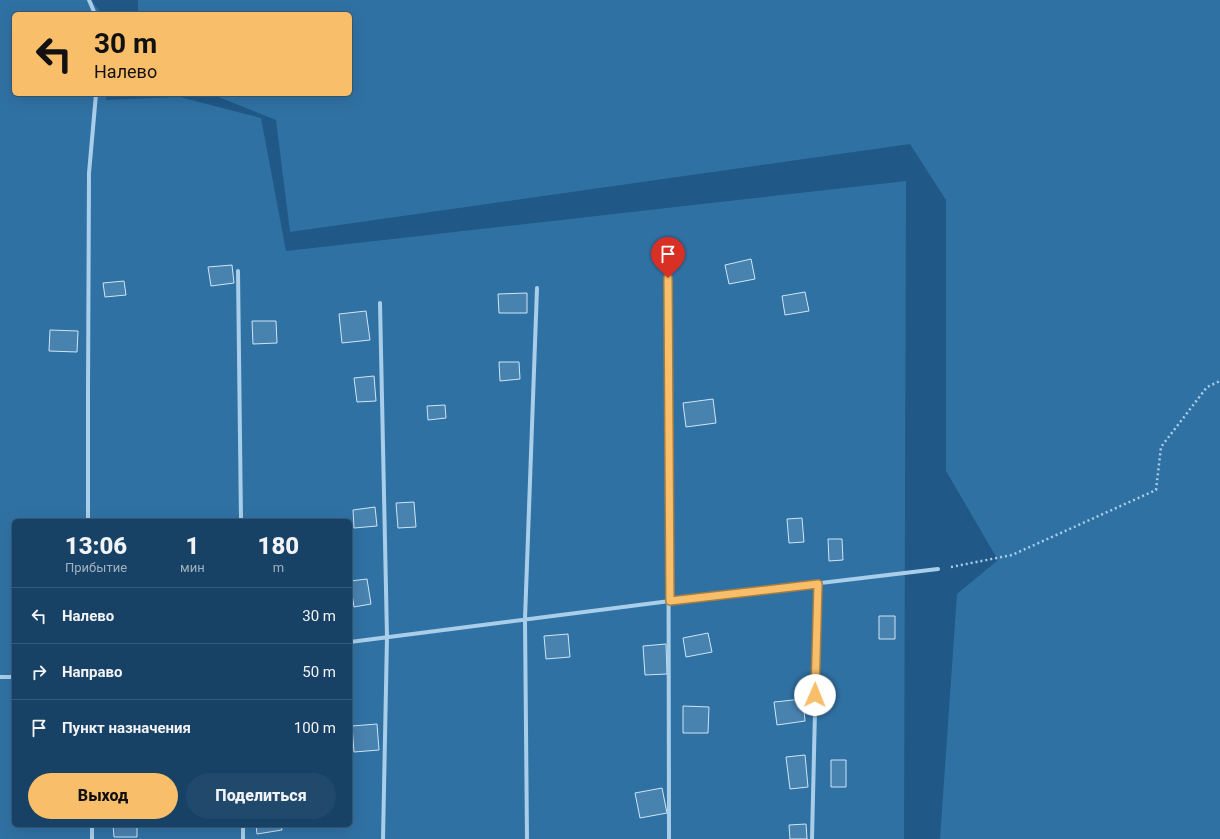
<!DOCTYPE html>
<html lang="ru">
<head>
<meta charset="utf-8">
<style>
	body { margin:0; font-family:Roboto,sans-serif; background:#21496b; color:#f1f3f6; height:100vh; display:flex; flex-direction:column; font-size:15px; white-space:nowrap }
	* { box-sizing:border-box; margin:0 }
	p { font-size:13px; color:#9fb0bf }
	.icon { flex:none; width:22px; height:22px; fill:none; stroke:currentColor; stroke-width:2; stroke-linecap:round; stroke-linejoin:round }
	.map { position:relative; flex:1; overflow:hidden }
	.panel { position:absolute; left:12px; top:519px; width:340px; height:308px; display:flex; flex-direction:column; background:#184265; border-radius:6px; box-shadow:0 4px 16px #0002,0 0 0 1px #365b79 }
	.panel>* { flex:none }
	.guide { position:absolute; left:12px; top:12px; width:340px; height:84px; border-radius:6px; box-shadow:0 4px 16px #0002,0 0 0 1px #365b79; background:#f8be6a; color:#111; overflow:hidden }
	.pin { position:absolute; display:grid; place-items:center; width:34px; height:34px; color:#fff; margin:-41px -17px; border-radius:50% 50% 50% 0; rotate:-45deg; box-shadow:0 0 4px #0007 }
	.pin .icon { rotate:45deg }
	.me { position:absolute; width:44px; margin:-22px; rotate:1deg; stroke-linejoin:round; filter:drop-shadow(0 0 3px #0008) }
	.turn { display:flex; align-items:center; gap:14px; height:84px; padding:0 16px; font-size:18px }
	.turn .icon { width:52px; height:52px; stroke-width:2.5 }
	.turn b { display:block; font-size:28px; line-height:34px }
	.eta { display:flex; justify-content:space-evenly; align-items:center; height:68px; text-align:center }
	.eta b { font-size:24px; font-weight:800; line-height:28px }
	.cta { display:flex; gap:8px; margin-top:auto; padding:8px 16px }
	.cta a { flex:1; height:46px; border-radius:24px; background:#f8be6a; color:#111; font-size:16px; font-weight:800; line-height:46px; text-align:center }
	.cta a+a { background:#21496b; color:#f1f3f6 }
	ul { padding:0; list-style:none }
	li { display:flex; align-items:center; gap:12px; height:56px; padding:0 16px; border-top:1px solid #365b79 }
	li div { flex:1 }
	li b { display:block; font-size:15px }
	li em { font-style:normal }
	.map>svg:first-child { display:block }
	.green { fill:#3071a3; fill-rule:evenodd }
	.building { fill:#4882af; stroke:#cee6f8 }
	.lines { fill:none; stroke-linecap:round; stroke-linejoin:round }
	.path { stroke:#a9ceea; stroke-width:2.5; stroke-dasharray:2 3; stroke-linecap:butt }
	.street { stroke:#a9ceea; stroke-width:4 }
	.route-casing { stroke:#a17c45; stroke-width:10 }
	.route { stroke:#f8be6a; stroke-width:7 }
</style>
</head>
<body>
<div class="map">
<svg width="1220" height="839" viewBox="0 0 1220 839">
	<rect width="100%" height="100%" fill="#205887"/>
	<path class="green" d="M0,0h91l11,14h-88v80h92v6l74,-3 81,21 25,133 620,-70 -2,658h-904zM14,521h336v304h-336z
		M138,0h1082v839h-280l17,-245 41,-34 -52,-89v-271l-36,-56 -620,88 -14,-112 -65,-26h139v-80h-212z"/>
	<path class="building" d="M751,259l4,20 -26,5 -4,-19z
		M232,265l2,18 -23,3 -3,-19z
		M124,281l2,14 -21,2 -2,-14z
		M805,292l4,19 -24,4 -3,-19z
		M527,293v20h-28l-1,-19z
		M366,311l4,29 -28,3 -3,-29z
		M252,321h24l1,22 -24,1z
		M50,330l28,1 -1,21 -28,-1z
		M499,362h20l1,17 -20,2z
		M374,376l2,25 -19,1 -3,-24z
		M713,399l3,24 -30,4 -3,-24z
		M445,405l1,13 -18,2 -1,-14z
		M414,502l2,25 -18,1 -2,-25z
		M375,507l2,19 -23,2 -1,-18z
		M802,518l2,24 -15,1 -2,-24z
		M828,539h14l1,21 -14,1z
		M367,579l4,25 -17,3 -4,-26z
		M879,616h16v23h-16z
		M708,633l4,19 -26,5 -3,-19z
		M568,634l2,23 -24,2 -2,-23z
		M666,644l1,30 -22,1 -2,-29z
		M803,699l2,22 -28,4 -3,-23z
		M683,706l26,1 -1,26h-25z
		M377,724l2,26 -25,2 -2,-26z
		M805,755l3,32 -18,2 -4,-32z
		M831,760h15v27h-15z
		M662,788l5,25 -27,5 -5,-25z
		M806,824l1,15h-17l-1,-14z
		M113,825h24v12h-23z
		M256,825h25l1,5 -25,4z"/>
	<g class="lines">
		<path class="path" d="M951,567l61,-12 144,-65 5,-43 46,-60 13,-6"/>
		<path class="street" d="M89,0l6,14
			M238,271l3,250
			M668,278l1,561
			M380,303l7,334 -4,202
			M88,521v-128l1,-220 7,-79
			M350,642l320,-41 268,-32
			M0,677h14
			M92,825v14
			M243,825v14
			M527,839l-2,-220 12,-331
			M812,839l6,-256"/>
	</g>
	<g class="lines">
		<defs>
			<path id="route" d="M668,278l2,323 148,-17 -3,111"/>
		</defs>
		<use href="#route" class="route-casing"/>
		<use href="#route" class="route"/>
	</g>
</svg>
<div class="pin" style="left:668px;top:278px;background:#d93025"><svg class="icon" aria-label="arrive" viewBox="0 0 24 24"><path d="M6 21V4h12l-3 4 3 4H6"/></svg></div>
<svg class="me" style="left:815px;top:695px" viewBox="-20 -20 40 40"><circle r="19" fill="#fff"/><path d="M0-13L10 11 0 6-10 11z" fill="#f8be6a"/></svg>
<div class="guide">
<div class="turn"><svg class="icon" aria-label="left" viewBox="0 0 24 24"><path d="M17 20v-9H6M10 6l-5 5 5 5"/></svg><div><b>30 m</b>Налево</div></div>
</div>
<section class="panel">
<div class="eta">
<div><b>13:06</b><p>Прибытие</p></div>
<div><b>1</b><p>мин</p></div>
<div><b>180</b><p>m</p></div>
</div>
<ul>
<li><svg class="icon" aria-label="left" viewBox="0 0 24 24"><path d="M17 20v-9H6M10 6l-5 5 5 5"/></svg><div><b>Налево</b></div><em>30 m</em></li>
<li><svg class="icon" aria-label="right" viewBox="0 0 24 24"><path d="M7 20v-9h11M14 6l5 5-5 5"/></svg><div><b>Направо</b></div><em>50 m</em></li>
<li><svg class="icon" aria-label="arrive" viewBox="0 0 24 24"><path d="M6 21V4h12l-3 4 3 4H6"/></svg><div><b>Пункт назначения</b></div><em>100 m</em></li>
</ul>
<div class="cta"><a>Выход</a><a>Поделиться</a></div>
</section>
</div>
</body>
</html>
